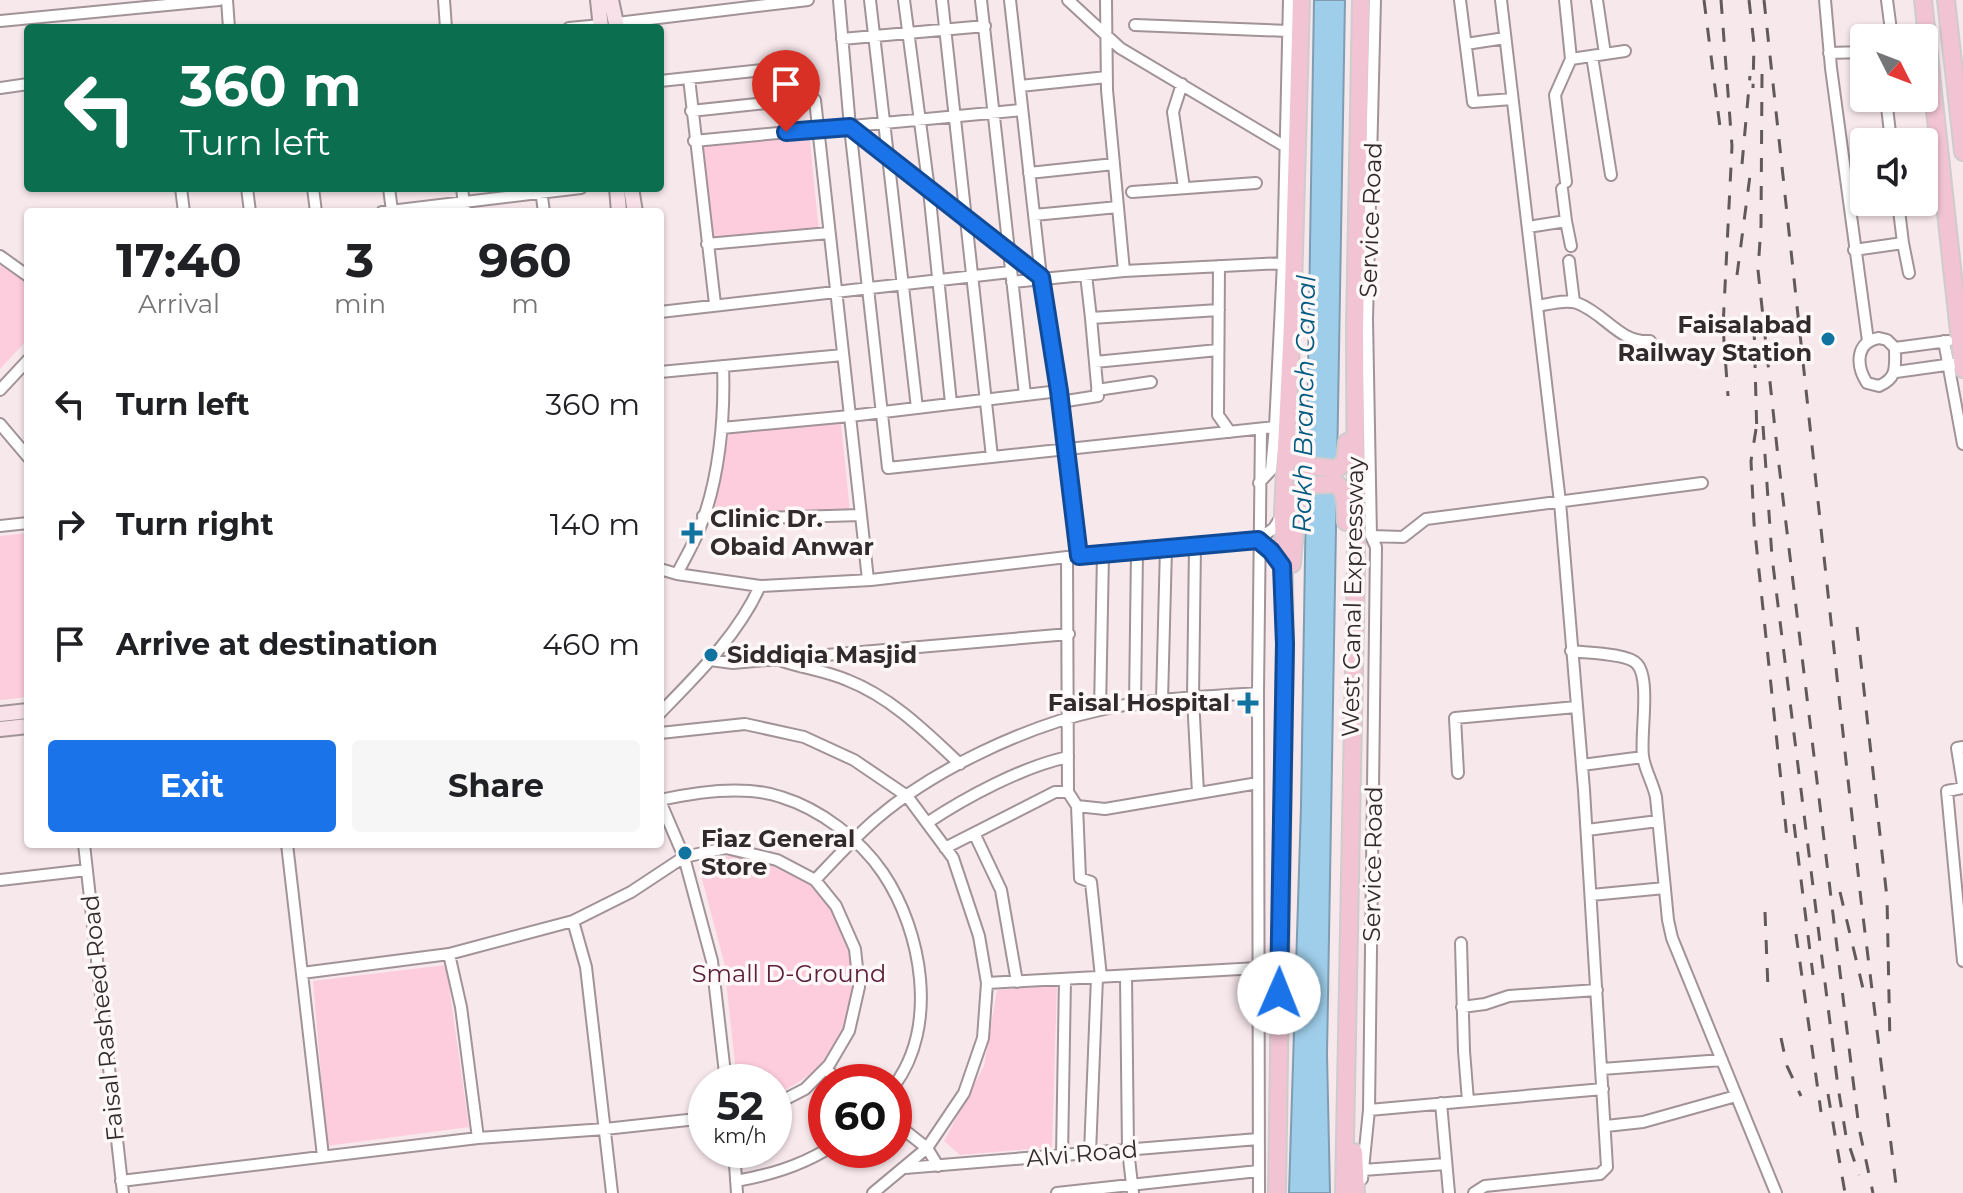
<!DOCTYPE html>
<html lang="en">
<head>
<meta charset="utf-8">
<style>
	body { margin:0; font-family:Montserrat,sans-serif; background:#f6f6f6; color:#202124; height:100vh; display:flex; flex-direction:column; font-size:30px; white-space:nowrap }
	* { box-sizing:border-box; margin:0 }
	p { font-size:26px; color:#757577 }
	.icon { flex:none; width:44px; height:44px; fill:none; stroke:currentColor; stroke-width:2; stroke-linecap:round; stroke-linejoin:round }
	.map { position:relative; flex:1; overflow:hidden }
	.sheet { position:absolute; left:24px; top:208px; width:640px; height:640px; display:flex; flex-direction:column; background:#fff; border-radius:8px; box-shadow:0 2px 6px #0004 }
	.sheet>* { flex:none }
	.guide { position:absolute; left:24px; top:24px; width:640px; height:168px; border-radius:8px; box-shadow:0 2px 6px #0004; background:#0b6e4f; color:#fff; overflow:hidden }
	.needle { width:52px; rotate:132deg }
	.tools { position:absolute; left:1850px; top:24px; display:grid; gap:16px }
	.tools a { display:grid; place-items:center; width:88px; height:88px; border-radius:8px; background:#fff; box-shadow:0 2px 6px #0004; font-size:40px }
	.speed { position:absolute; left:688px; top:1064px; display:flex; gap:16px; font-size:40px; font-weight:700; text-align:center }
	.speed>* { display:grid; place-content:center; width:104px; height:104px; border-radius:50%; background:#fff; box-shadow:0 2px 6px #0004; line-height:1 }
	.speed small { font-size:20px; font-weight:400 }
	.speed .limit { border:12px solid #d22; background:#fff; color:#111 }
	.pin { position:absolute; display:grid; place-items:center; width:68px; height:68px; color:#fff; margin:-82px -34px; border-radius:50% 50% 50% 0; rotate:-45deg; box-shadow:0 0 8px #0007 }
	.pin .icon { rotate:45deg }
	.me { position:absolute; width:88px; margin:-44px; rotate:1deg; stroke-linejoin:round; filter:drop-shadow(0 0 6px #0008) }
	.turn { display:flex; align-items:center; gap:28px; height:168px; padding:0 24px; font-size:36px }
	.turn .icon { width:104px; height:104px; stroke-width:2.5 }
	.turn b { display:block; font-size:56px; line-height:68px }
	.eta { display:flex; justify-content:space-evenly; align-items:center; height:136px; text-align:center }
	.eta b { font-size:48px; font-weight:700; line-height:56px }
	.cta { display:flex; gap:16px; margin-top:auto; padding:16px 24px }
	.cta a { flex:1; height:92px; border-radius:8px; background:#1a73e8; color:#fff; font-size:32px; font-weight:700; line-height:92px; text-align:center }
	.cta a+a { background:#f6f6f6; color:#202124 }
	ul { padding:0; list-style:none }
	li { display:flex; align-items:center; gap:24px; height:120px; padding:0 24px }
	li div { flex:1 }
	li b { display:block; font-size:30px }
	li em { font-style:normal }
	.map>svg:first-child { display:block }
	.green { fill:#fdcddd }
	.water { fill:#9fceeb; stroke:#7e9db2; stroke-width:2 }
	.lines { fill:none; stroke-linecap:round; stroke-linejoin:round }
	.street-casing { stroke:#a19397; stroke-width:14 }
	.secondary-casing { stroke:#a19397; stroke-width:18 }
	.primary-casing { stroke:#cecccd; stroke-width:20 }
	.street { stroke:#fff; stroke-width:10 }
	.secondary { stroke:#f8e1e9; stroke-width:14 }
	.primary { stroke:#f1c3d3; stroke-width:16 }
	.rail { stroke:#62595c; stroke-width:3; stroke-dasharray:14 14; stroke-linecap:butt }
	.route-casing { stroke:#114b97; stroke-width:20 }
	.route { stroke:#1a73e8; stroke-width:14 }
	.poi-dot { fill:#1173a0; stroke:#fef8f9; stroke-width:3 }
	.labels { text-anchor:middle; stroke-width:7; stroke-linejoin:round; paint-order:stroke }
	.street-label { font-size:24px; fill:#312b2d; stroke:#fef8f9 }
	.poi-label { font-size:24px; font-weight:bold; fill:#312b2d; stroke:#fef8f9; text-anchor:start }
	.park-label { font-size:24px; fill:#5d203b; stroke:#fef8f9 }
	.water-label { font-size:26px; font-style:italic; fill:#045b81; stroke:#fef8f9 }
</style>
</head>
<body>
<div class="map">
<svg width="1963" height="1193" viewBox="0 0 1963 1193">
	<rect width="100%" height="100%" fill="#f7e8ec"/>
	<path class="green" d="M809,132l10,100 -112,9 -12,-96z
		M0,261l28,22v56l-28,30z
		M841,423l9,89 -136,-2 15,-77z
		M28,533v164l-28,3v-164z
		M732,855c27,5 51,10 74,25 58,38 60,131 18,181 -14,16 -32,25 -50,35v-14h-37l-13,-120 -26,-98z
		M446,965l23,162 -142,19 -14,-165z
		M1057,985l-5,162 -92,8 -16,-14 40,-75 13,-76z"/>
	<path class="water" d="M1314,0h31l-18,1054 3,139h-41l12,-387z"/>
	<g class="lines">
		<defs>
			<path id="street" d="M227,0l2,28
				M444,0l2,28
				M839,0l11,127 38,341 387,-41
				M870,0l47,408
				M904,0l25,190 22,213
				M942,0l50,457
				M981,0l44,395
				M1010,0l31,277 18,114 20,165
				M1068,0l52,48 166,99
				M1106,0l1,90 17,181 159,-8
				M1460,0l13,102 39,-3
				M1565,0l6,59 -16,36 11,87
				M1597,0l8,54
				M1825,0l6,68 37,273
				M1887,0l5,38
				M0,21l219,-21
				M617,23l191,-23
				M1135,25l153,6
				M569,28l32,-3
				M842,39l143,-13
				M1466,44l39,-6
				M1829,53l35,-1
				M1592,56l19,119
				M1571,59l54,-8
				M689,78l26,226
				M660,81l112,-12
				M1182,84l-9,28 11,76
				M1020,86l87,-9
				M0,88l28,-4
				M1886,98l5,44
				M691,111l121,-13 3,2 35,316 209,-25
				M850,127l191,150
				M694,141l328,-31
				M1029,173l85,-9
				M181,188l3,24
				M247,188l3,24
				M313,188l3,24
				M389,188l3,23
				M462,188l3,24
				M541,190l3,22
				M1132,192l124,-9
				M382,212l199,-24
				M1034,215l84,-8
				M1566,221l5,25
				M1528,227l38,-6 -4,-32
				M1903,243l6,30
				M707,244l122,-11
				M1854,250l49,-7 -5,-41
				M0,256l28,20
				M1569,261l5,41
				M1219,266l-1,149 12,17
				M1086,275l5,43
				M1012,282l112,-11
				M1538,306c11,-2 28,-7 39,-3 29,11 42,40 73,38
				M660,312l350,-40
				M1879,338l8,2 8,8c0,18 3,30 -16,38l-12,-3c-11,-17 -12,-41 12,-45z
				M1944,341l19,103
				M1895,348l53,-7
				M1095,362l123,-12
				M660,372l183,-17
				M1896,372l57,-8
				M0,390l28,-30
				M1097,390l54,-8
				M1060,402l38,-6 -7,-78 128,-8
				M0,424l28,33
				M1259,483l12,-13 4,-43 8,-164 6,-263
				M861,515l7,65
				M703,516l31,3 127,-4 -11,-99 -128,12
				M0,526l28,-3
				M1371,536l-4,-217 8,-319
				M1258,540l13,11 11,15
				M1195,545l-2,153 5,95
				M1067,557l1,235 9,14 28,3 153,-26
				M660,569l17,5c7,-14 16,-29 22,-44 20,-48 26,-112 24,-164
				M677,574l83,12 111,-6 196,-23 191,-17 16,-12 7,-11
				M1571,651c14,2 57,2 66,13 14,15 3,72 6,92 1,12 10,27 13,41l12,123 4,18 104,255
				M710,660l23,3 336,-29
				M782,661c21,7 44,10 65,19 44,17 79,52 113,84
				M1162,700l4,-152
				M1135,705l2,-154
				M1100,710l3,-156
				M660,713c37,-38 78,-78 100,-127
				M660,733l85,-9 59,13 50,23 53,36 46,62 26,78 8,47 -4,55 -19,55 -37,55 -54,45
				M1963,747l-6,1 6,37
				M1582,765l61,-8
				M1458,773l-3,-55 121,-11
				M1963,788l-16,3 16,170
				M660,800c36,-8 86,-15 121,-3 39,12 79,42 102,76 39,58 56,153 11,213
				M660,801l24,56 28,104 14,121
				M1077,806l3,72 11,4 10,95
				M927,823c39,-26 95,-56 141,-66
				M1587,830l71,-9
				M974,833l27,57 16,92
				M84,844l39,349
				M287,844l36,312
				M945,848l110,-56h13
				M0,880l87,-10
				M815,880c20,-21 39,-42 61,-61 57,-49 150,-93 224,-109 51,-12 105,-13 158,-17
				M1591,895l74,-7
				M573,921l13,46 26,226
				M1461,943l3,108 4,50
				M449,954l12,53 17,131
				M302,973l147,-19 124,-33 58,-29 53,-35 42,-9 51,12 38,20 21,26 19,43 4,38 -10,44 -20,34 -24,24 -31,16
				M1126,977l2,173 5,43
				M987,983l271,-15
				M1462,1007l23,-3 24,-8 88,-6
				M825,1069l17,13
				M1602,1069l120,-9
				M1441,1103l8,90
				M1369,1110l234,-21
				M894,1122l33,26 11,18
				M1606,1126l37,-4 93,-26
				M734,1150l3,43
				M1090,1153l7,-176
				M1062,1156l3,-177
				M905,1168l353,-29
				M1363,1170l83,-6
				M1362,1179l7,-69 7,-563 -5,-11 32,1 23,-18 276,-36
				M121,1181l357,-43 127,-9 101,-11
				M736,1181c33,-6 61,-14 90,-31
				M1057,1193l201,-22
				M1259,1193l-1,-500 3,-264
				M1474,1193l11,-7 115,-12 7,-7 -23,-377 -24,-288 -59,-502"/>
			<path id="secondary" d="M598,0l3,28
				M611,0l6,28
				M617,188l2,24
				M631,188l4,24
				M0,714l28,-3
				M0,729l28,-3"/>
			<path id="primary" d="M1923,0l40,369
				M1946,0l17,152
				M1297,440l1,16 4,9 35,4 8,-8 2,-19
				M1292,564l6,-70 4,-9 35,-1c10,9 8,25 9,38
				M1354,1152l2,41
				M1277,1193l8,-549 -2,-132 9,-188 9,-324
				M1344,1193l12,-630 -1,-235 6,-328"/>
		</defs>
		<use href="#street" class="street-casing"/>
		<use href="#secondary" class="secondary-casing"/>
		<use href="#primary" class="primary-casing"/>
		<use href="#street" class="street"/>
		<use href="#secondary" class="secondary"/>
		<use href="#primary" class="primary"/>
		<path class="rail" d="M1704,0l17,135
			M1721,0l11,146 -9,181 5,69
			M1749,0l5,44 -1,44
			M1764,0l97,900 36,293
			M1762,74l-1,152 -3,44 20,187 74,615 7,56 14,65
			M1742,164l8,-88
			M1737,275l14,-107
			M1754,326l3,112
			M1763,426l9,131 66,530 8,49 13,39
			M1756,429l-5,32 3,62 33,315
			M1857,627l30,271 3,147
			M1794,824l19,151
			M1840,892l25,105
			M1765,912l3,77
			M1796,934l25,178
			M1781,1038l6,28 14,30
			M1828,1094l17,99"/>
	</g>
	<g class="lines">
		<defs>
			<path id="route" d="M786,132l64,-5 191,150 18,114 20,165 179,-16 13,11 11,15 3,78 -6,349"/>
		</defs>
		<use href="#route" class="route-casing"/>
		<use href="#route" class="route"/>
	</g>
	<g class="poi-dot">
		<circle cx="1828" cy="339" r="8"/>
		<path d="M688 521h8v8h8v8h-8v8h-8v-8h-8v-8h8z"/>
		<circle cx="711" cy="655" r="8"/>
		<path d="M1244 691h8v8h8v8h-8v8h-8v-8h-8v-8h8z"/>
		<circle cx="685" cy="853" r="8"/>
	</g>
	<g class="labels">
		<g class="street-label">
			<text transform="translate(1371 220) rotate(-88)" y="8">Service Road</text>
			<text transform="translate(1353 597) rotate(-89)" y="8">West Canal Expressway</text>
			<text transform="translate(1373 864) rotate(-89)" y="8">Service Road</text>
			<text transform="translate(103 1018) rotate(-96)" y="8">Faisal Rasheed Road</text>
			<text transform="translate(1082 1154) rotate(-5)" y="8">Alvi Road</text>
		</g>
		<g class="poi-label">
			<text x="1812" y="333" text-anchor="end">Faisalabad<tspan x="1812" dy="28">Railway Station</tspan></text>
			<text x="710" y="527">Clinic Dr.<tspan x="710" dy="28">Obaid Anwar</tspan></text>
			<text x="727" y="663">Siddiqia Masjid</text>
			<text x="1230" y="711" text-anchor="end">Faisal Hospital</text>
			<text x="701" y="847">Fiaz General<tspan x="701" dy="28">Store</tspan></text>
		</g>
		<g class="park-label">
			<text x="789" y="982">Small D-Ground</text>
		</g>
		<g class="water-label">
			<text transform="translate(1304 404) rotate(-89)" y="9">Rakh Branch Canal</text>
		</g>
	</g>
</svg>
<div class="tools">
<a><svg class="needle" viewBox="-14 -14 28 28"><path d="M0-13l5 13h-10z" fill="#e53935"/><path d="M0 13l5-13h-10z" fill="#757577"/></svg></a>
<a><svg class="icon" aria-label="sound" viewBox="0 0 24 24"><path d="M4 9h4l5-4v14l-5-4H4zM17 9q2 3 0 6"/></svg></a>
</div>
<div class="speed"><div>52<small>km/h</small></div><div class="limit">60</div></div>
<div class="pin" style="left:786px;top:132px;background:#d93025"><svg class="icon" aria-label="arrive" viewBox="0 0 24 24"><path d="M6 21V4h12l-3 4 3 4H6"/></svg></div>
<svg class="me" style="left:1279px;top:993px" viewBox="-20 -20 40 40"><circle r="19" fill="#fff"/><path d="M0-13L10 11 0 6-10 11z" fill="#1a73e8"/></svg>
<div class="guide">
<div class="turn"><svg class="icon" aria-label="left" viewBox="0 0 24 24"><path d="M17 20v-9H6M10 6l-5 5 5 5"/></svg><div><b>360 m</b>Turn left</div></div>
</div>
<section class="sheet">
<div class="eta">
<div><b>17:40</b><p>Arrival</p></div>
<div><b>3</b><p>min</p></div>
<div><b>960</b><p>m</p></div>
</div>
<ul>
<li><svg class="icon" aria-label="left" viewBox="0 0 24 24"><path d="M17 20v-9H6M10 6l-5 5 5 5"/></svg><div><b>Turn left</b></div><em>360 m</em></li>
<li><svg class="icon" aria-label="right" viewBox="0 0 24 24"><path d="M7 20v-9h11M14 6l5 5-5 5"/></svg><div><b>Turn right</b></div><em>140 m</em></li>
<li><svg class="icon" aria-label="arrive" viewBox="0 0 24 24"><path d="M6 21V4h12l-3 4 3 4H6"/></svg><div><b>Arrive at destination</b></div><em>460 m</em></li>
</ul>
<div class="cta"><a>Exit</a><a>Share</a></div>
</section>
</div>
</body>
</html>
